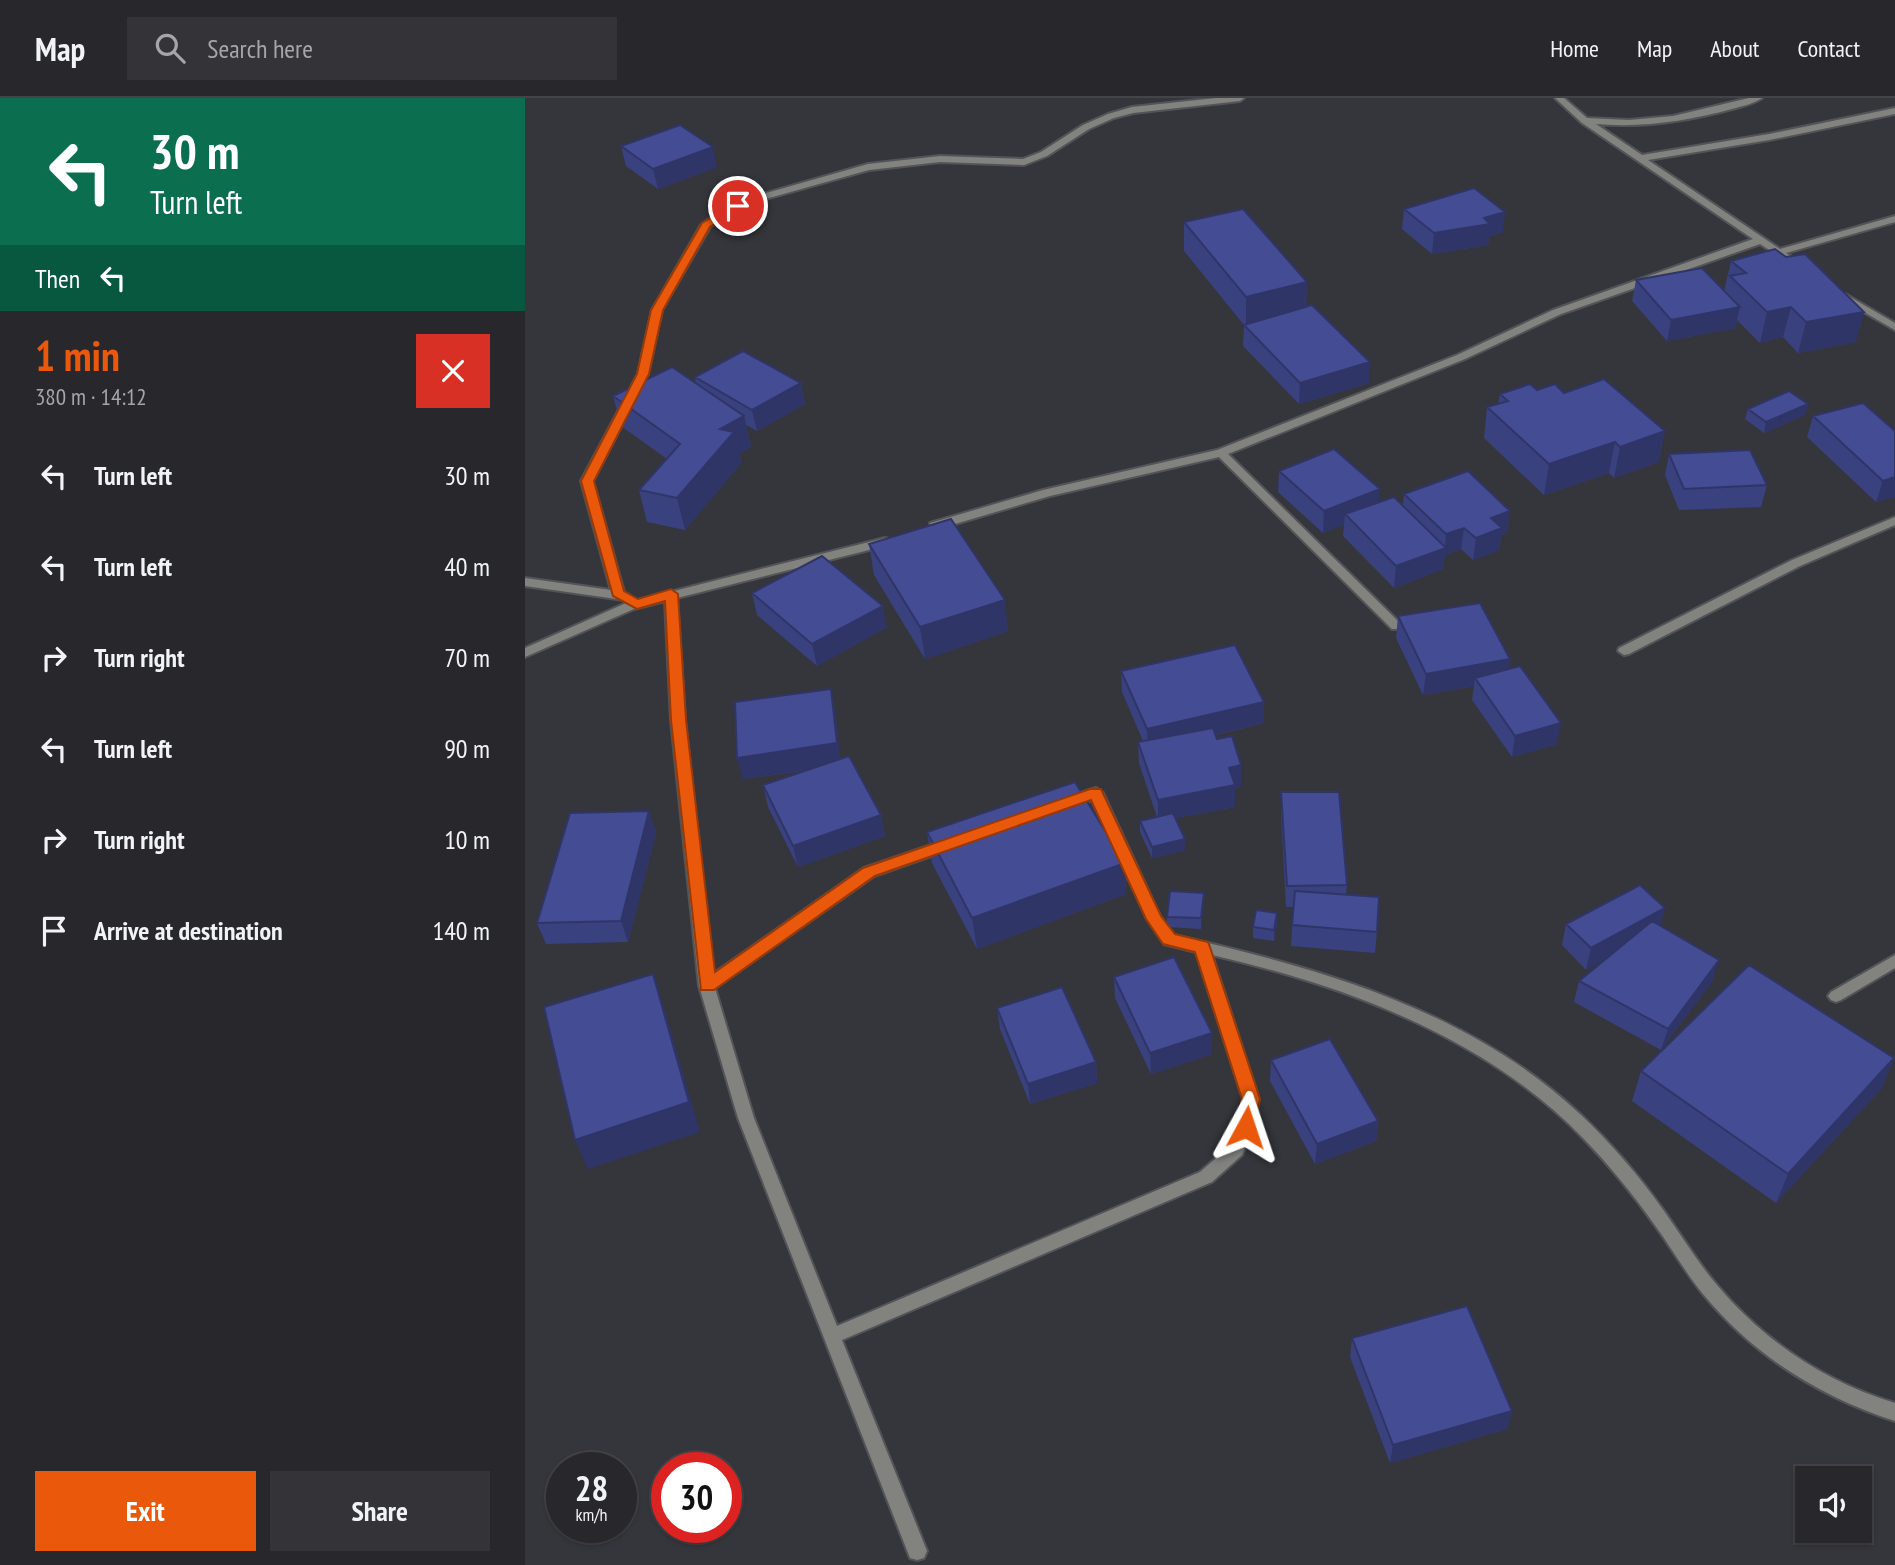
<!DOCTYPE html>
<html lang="en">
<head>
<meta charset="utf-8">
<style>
	body { margin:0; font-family:"PT Sans Narrow",sans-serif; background:#343438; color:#f1f3f6; height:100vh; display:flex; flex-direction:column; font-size:26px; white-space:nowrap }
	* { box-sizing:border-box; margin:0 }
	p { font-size:23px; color:#a5a6a9 }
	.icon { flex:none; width:38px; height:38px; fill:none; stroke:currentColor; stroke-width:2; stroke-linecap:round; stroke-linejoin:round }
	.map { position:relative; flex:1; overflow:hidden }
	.drawer { display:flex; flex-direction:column; background:#28282c; width:525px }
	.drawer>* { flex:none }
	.top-card { background:#0b6e4f; color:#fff; overflow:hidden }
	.tools { position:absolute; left:1270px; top:1368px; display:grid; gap:14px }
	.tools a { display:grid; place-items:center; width:77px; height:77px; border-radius:0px; background:#28282c; box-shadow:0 2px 5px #0004,0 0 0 2px #444448; font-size:35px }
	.speed { position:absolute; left:21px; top:1354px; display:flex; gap:14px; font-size:35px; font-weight:700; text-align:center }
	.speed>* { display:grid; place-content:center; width:91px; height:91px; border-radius:50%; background:#28282c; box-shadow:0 2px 5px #0004,0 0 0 2px #444448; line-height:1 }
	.speed small { font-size:18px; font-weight:400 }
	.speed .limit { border:10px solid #d22; background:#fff; color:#111 }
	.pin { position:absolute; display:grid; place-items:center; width:60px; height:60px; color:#fff; margin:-30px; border:4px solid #fff; border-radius:50%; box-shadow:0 2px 7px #0007 }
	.me { position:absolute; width:77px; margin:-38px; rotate:5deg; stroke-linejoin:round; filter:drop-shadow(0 0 5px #0008) }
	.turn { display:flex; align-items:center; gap:24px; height:147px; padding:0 35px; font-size:32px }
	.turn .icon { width:91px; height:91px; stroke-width:2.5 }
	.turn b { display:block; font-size:49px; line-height:60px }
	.then { display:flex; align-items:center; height:66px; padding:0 35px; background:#0003; gap:14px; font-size:26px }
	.round { display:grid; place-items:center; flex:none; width:74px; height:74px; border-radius:0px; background:#343438 }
	.head { display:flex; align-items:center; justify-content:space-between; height:119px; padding:0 35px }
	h1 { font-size:42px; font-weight:600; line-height:52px; color:#ea580c }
	.cta { display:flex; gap:14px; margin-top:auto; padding:14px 35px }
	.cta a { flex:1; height:80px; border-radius:0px; background:#ea580c; color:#fff; font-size:28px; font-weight:600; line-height:80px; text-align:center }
	.cta a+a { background:#343438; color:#f1f3f6 }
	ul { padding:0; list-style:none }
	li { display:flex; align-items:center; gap:21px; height:91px; padding:0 35px }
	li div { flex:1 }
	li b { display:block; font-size:26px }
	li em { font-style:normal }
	header { display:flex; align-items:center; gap:42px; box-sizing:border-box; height:98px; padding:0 35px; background:#28282c; border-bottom:2px solid #444448 }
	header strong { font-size:33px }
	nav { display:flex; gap:38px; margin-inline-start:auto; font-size:24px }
	.search { width:490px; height:63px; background:#343438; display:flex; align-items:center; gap:18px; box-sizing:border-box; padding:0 24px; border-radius:0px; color:#a5a6a9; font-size:26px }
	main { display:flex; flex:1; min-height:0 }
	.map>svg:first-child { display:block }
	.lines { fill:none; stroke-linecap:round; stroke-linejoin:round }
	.minor-casing { stroke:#535458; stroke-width:4 }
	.minor { fill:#82827f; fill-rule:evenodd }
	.wall { fill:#3a417f }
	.shaded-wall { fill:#303568 }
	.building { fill:#444c94; stroke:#303568; stroke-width:2 }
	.route { fill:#ea580c; stroke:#983908; stroke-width:2 }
</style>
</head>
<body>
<header>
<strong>Map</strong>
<div class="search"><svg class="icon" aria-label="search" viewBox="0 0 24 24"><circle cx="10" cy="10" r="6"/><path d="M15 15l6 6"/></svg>Search here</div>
<nav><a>Home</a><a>Map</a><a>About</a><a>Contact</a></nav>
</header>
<main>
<section class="drawer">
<div class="top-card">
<div class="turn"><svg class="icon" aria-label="left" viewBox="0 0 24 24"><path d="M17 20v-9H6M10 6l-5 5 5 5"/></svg><div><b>30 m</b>Turn left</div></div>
<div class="then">Then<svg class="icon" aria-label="left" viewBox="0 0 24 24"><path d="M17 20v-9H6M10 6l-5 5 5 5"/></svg></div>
</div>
<div class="head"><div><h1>1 min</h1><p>380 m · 14:12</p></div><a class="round" style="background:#d93025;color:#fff"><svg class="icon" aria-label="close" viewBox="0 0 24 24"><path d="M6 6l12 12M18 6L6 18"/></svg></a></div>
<ul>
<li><svg class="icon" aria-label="left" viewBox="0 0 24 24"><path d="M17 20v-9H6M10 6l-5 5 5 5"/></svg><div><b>Turn left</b></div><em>30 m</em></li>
<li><svg class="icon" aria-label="left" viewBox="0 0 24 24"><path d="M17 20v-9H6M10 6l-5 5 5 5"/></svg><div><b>Turn left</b></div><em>40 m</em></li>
<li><svg class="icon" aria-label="right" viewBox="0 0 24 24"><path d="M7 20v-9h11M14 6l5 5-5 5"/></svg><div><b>Turn right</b></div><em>70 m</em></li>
<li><svg class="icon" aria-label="left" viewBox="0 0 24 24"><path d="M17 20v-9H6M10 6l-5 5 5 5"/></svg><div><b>Turn left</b></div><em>90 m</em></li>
<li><svg class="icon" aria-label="right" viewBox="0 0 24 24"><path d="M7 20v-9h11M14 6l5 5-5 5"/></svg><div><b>Turn right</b></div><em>10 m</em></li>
<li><svg class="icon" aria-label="arrive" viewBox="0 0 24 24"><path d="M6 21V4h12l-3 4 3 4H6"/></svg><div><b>Arrive at destination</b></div><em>140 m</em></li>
</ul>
<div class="cta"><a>Exit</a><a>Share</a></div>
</section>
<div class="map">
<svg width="1370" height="1467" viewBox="0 0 1370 1467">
	<rect width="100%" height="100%" fill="#35363b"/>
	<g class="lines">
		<defs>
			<path id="minor" d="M691,0h28l-4,3 -107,12 -19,5 -25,11 -42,27 -23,9 -84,-3 -71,8 -114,32 -28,12 -17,13 -48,83 -14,64 -55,107 31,111 6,4 -6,4 -99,-14v-8l86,12 -30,-109 57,-107 14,-64 49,-85 20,-15 28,-12 119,-34 72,-8 83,3 18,-7 42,-27 25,-11 24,-7z
				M1030,0h9l23,20 42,2 44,-4 76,-18h13c-8,6 -20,8 -30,11 -44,12 -90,19 -136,15l46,31 127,-21 126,-26v6l-126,26 -121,20 132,89 115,-33v6l-109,31 20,13v4l-4,1 -42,-27 -199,70 -96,45 -237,95 172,169 2,3 -2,3h-8l-173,-172 -169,39 -112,33h-8v-6l113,-33 174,-40 240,-95 96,-45 200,-71 -171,-116z
				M1320,196l50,29v7l-54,-31 -1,-2z
				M1370,419v8l-95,41 -171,88 -5,1 -6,-4 1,-3 173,-88z
				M360,440l4,1 2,3 -2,3 -212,53 8,122 28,254 151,-106 82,-28 7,5 -2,4 -77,27 -159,112 39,130 83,208 363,-154 30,-26 8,-19 5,-28 -47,-147 -32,-8 -17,-25 -55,-119 -25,8 -7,-5 2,-4 34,-11 7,5 57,123 14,19c145,33 296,75 407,180 31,29 59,62 83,96 18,25 33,51 53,74 47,56 108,97 178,118v18c-75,-24 -142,-66 -192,-127 -18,-22 -32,-47 -49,-70 -21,-30 -45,-59 -71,-86 -98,-101 -236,-152 -371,-183l47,144 -5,28 -12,28 -30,27 -370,158 85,211 -3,7 -7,2 -7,-2 -172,-440 -39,-132 -28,-266 -6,-119 -31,8 -109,48v-9l101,-45z
				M1370,857v13l-54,32 -5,2 -5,-2 -3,-4 3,-4z"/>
		</defs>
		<use href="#minor" class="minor-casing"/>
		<use href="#minor" class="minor"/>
	</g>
	<path class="wall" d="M96,48l96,21 -59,22 -32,-23z
		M879,111l99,23 -14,4 -1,9 -56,9 -30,-25z
		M659,124l123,60 -1,25 63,76 -70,21 -56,-58 1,-21 -60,-74z
		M1206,163l125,81 -58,11 -15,-16 -23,6 -23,-23 -2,8 -68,13 -35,-40 4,-21 88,11z
		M170,279l106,6 4,21 -48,27 -11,-6 5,22 -12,7 2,9 -56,67 -38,-8 -8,-32 28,-31 -46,-33 -8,-30 83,-12z
		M1012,292l27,3 95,69 -45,16 -5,-5 -65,22 -60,-57 3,-31 11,-3 2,-10z
		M1338,305l32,94 -19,5 -69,-65 6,-21z
		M1283,306l-3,11 -41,18 -19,-14 3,-10z
		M1144,356l98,31 -6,22 -82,3 -14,-35z
		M754,373l100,32 24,3 1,-12 106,17 -3,21 -6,3 -2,15 -26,10 -12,-11 -16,6 -2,14 -49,19 -51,-52 1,-12 -21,9 -45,-41z
		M344,446l139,87 -83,28 -51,-84z
		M227,495l135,34 -70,39 -60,-51z
		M873,518l112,43 -2,10 49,75 -45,13 -40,-57 2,-14 -51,9 -27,-57z
		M596,573l143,31v21l-48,12 1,4 24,26v22l-6,1v19l-60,11 10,21v11l-33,8 -12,-26v-11l17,-4 -18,-54 -1,-21 5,-1 -21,-49z
		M306,591l4,21 5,49 41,56 4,21 -87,31 -30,-60 -5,-22 46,-15 -66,9z
		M756,694l66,93 -1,10 31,37 -2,21 -84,-7 2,-39h-7l-5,-93z
		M124,713l7,22 -28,109 -82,2 -9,-21z
		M402,734l198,31 1,31 -149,55 -45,-86z
		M679,795l-3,36 -34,-2v-10z
		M752,815v11l-3,17 -21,-3v-11z
		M1041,826l94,2 52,56 -51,68 -87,-48 5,-21 29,-24 -22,13 -24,-25z
		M589,879l98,56v21l-61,20 -36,-76z
		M472,910l99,54 1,21 -67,21 -30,-75z
		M1369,960l-13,31 -105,114 -144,-102 9,-30z
		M746,962l107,61 -2,20 -61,23 -45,-83z
		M827,1240l160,73 -5,18 -117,34 -40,-106z"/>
	<path class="shaded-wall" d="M188,49l4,20 -59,22 -5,-20z
		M980,114l-2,20 -14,4 -1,9 -56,9 2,-21z
		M782,184l-1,30 -60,15v-30z
		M1215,209l-5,21 -68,13 4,-21z
		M1266,209l-8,30 -23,6 7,-31z
		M1339,214l-8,30 -58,11 8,-31z
		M845,264l-1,21 -70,21 1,-21z
		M276,285l4,21 -48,27 -5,-21z
		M1283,306l-3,11 -41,18 2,-11z
		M219,318l7,31 -12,7 2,9 -56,67 -8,-32 43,-69z
		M1140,333l-6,31 -45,16 6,-31z
		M1090,344l-6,31 -65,22 5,-31z
		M1370,379v20l-19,5 7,-21z
		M855,391l-2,21 -33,4 -1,10 -21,9 1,-22z
		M985,413l-3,21 -6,3 -2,15 -26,10 3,-22 15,-20z
		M939,430l-3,21 -16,6 -2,14 -49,19 2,-22 49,-18 1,-14z
		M480,502l3,31 -83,28 -5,-32z
		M358,508l4,21 -70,39 -5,-22z
		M985,561l-3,21 -32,-2 -1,8 -51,9 3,-21z
		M306,591l4,21 6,55 -98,14 -6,-21z
		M739,604v21l-116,28 -1,-22z
		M1036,625l-4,21 -45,13 3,-21z
		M716,667v22l-6,1v19l-77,14v-21l71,-32z
		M124,713l7,22 -28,109 -7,-21z
		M356,717l4,21 -87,31 -5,-21z
		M660,741v11l-33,8v-11z
		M600,765l1,31 -149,55 -5,-31z
		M679,795v11l-3,25v-11z
		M1140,810l-6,22 -73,40 5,-22z
		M752,815v11l-3,17v-11z
		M1194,862l-7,22 -51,68 7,-21z
		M128,876l10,30 37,128 -112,37 -13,-29z
		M687,935v21l-61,20 -1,-21z
		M1369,960l-13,31 -105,114 12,-29z
		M571,964l1,21 -67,21 -2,-20z
		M853,1023l-2,20 -61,23 2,-20z
		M987,1313l-5,18 -117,34 3,-18z"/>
	<path class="building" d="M155,27l33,22 -60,22 -32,-23z
		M949,90l31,24 -21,6 6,6 -56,9 -30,-24z
		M718,111l64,73 -61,15 -62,-75z
		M1250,151l11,8 19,-3 59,58 -58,10 -15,-15 -24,5 -37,-36 16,-3 -15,-12z
		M1177,170l38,39 -69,13 -35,-40z
		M787,207l58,57 -70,21 -56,-58z
		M218,253l58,32 -49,27 -57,-33z
		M147,269l72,49 -24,13 14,3 -57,66 -38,-8 41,-46 -67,-48z
		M1079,281l61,52 -45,16 -5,-5 -66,22 -62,-57 21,-6 -8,-7 30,-10 7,6 18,-6 9,9z
		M1264,293l19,13 -42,18 -18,-13z
		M1338,305l32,28v46l-12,4 -70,-65z
		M809,351l46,40 -56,22 -45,-40z
		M1225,352l17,35 -83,4 -15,-35z
		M943,373l42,40 -19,7 11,10 -26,10 -12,-10 -18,6 -42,-40z
		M869,399l52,51 -50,18 -51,-52z
		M426,421l54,81 -85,27 -51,-83z
		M297,458l61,50 -71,38 -60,-51z
		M955,505l30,56 -84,15 -28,-58z
		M710,547l29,57 -117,27 -26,-58z
		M995,568l41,57 -46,13 -40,-58z
		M306,591l6,54 -100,15 -2,-56z
		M688,630l4,11 15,-3 9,29 -12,3 6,17 -77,15 -20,-58z
		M324,658l32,59 -88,31 -30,-61z
		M550,684l50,81 -153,55 -45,-86z
		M756,694h58l8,93 -60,1z
		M124,713l-28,110 -84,2 33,-110z
		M648,715l12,26 -33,8 -12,-26z
		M1115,787l25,23 -74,40 -25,-24z
		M645,793l34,2 -3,25 -34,-1z
		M770,793l84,6 -2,35 -85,-7z
		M731,812l21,3 -3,17 -21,-3z
		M1127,823l67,39 -51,69 -89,-48z
		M649,859l38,76 -62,20 -36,-76z
		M1224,867l145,93 -106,116 -147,-103z
		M128,876l36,128 -114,38 -31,-133z
		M537,889l34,75 -68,22 -31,-76z
		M805,941l48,82 -61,23 -46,-84z
		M942,1208l45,105 -119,34 -41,-107z"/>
	<path class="route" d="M209,106l9,2 -33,21 -47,83 -14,64 -55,107 30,110 14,8 33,-10 7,5 8,126 29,252 148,-104 227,-79h11l60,127 14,18 33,8 2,5 50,152 -8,33 -6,3 -9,-8 5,-28 -47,-147 -32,-8 -17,-25 -55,-119 -216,76 -161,114h-13l-30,-270 -6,-119 -28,8 -24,-13 -32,-115 56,-107 14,-64 51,-87z"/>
</svg>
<div class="tools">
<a><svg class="icon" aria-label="sound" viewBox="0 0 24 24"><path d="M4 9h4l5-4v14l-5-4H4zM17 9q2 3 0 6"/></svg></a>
</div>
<div class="speed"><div>28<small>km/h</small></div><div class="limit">30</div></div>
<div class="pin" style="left:213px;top:108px;background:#d93025"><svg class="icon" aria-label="arrive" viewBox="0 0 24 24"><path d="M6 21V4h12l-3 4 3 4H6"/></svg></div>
<svg class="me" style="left:721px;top:1029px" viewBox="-20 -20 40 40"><path d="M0-17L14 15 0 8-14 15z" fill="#ea580c" stroke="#fff" stroke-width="4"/></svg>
</div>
</main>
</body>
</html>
